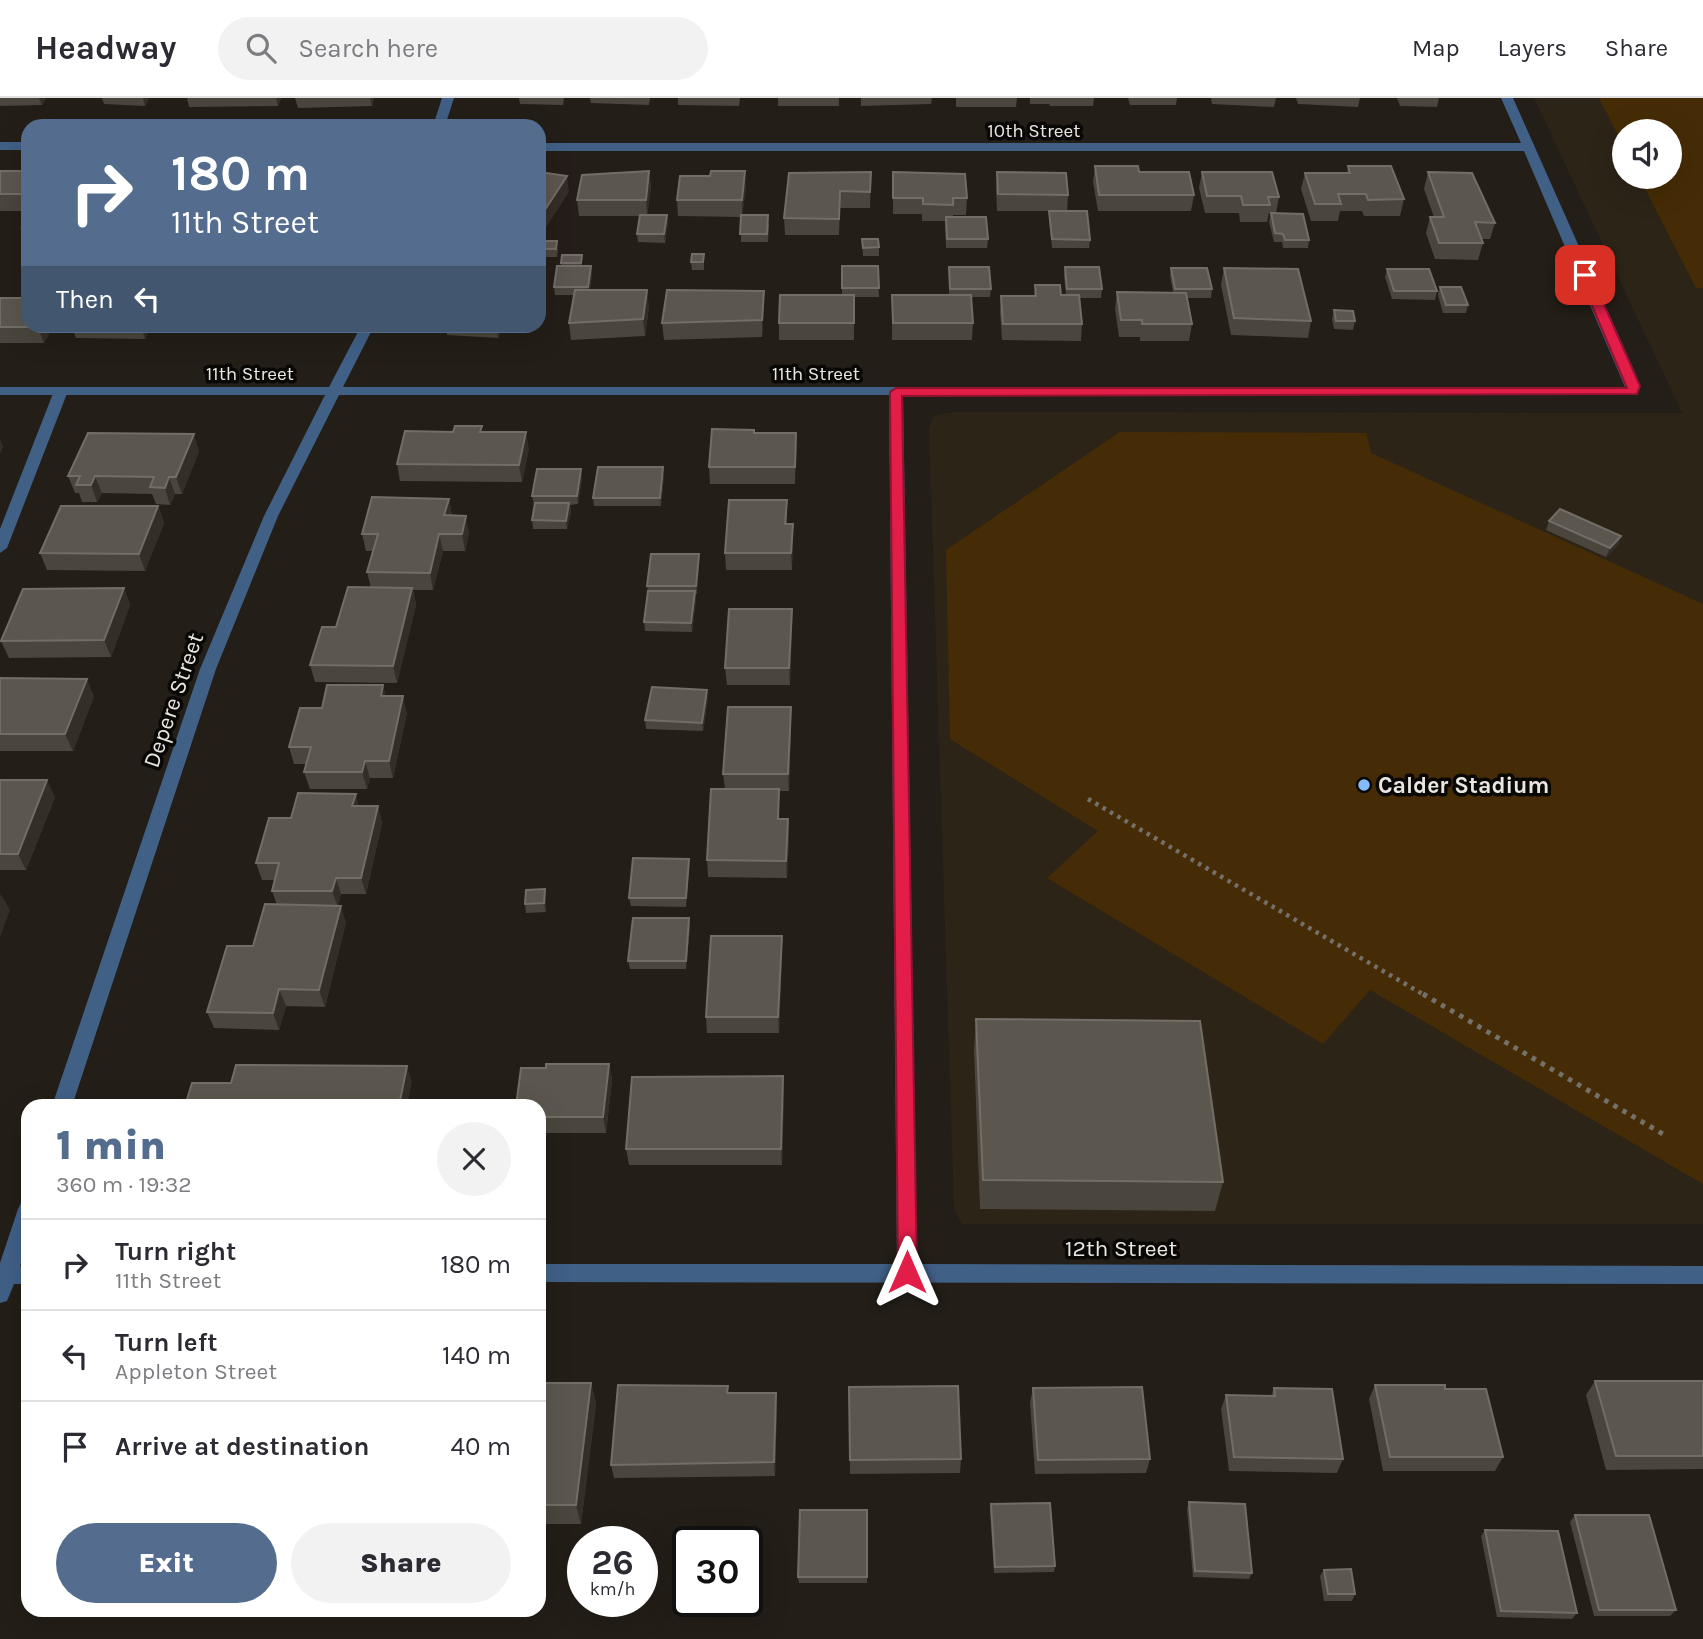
<!DOCTYPE html>
<html lang="en">
<head>
<meta charset="utf-8">
<style>
	body { margin:0; font-family:Karla,sans-serif; background:#f2f2f3; color:#2b2b33; height:100vh; display:flex; flex-direction:column; font-size:26px; white-space:nowrap }
	* { box-sizing:border-box; margin:0 }
	p { font-size:23px; color:#7c7c81 }
	.icon { flex:none; width:38px; height:38px; fill:none; stroke:currentColor; stroke-width:2; stroke-linecap:round; stroke-linejoin:round }
	.map { position:relative; flex:1; overflow:hidden }
	.sheet { position:absolute; left:21px; top:1001px; width:525px; height:518px; display:flex; flex-direction:column; background:#fff; border-radius:21px; box-shadow:0 7px 28px #0002 }
	.sheet>* { flex:none }
	.banner { position:absolute; left:21px; top:21px; width:525px; height:214px; border-radius:21px; box-shadow:0 7px 28px #0002; background:#546c8d; color:#fff; overflow:hidden }
	.controls { position:absolute; left:1612px; top:21px; display:grid; gap:14px }
	.controls a { display:grid; place-items:center; width:70px; height:70px; border-radius:50%; background:#fff; box-shadow:0 7px 28px #0002; font-size:35px }
	.speed { position:absolute; left:567px; top:1428px; display:flex; gap:14px; font-size:35px; font-weight:700; text-align:center }
	.speed>* { display:grid; place-content:center; width:91px; height:91px; border-radius:50%; background:#fff; box-shadow:0 7px 28px #0002; line-height:1 }
	.speed small { font-size:18px; font-weight:400 }
	.speed .limit { border:4px solid #111; border-radius:10px; background:#fff; color:#111 }
	.pin { position:absolute; display:grid; place-items:center; width:60px; height:60px; color:#fff; margin:-30px; border-radius:14px; box-shadow:0 4px 10px #0006 }
	.me { position:absolute; width:77px; margin:-38px; rotate:0deg; stroke-linejoin:round; filter:drop-shadow(0 0 5px #0008) }
	.turn { display:flex; align-items:center; gap:24px; height:147px; padding:0 35px; font-size:32px }
	.turn .icon { width:91px; height:91px; stroke-width:2.5 }
	.turn b { display:block; font-size:49px; line-height:60px }
	.then { display:flex; align-items:center; height:66px; padding:0 35px; background:#0003; gap:14px; font-size:26px }
	.round { display:grid; place-items:center; flex:none; width:74px; height:74px; border-radius:37px; background:#f2f2f3 }
	.head { display:flex; align-items:center; justify-content:space-between; height:119px; padding:0 35px }
	h1 { font-size:42px; font-weight:800; line-height:52px; color:#546c8d }
	.button { display:flex; gap:14px; margin-top:auto; padding:14px 35px }
	.button a { flex:1; height:80px; border-radius:42px; background:#546c8d; color:#fff; font-size:28px; font-weight:800; line-height:80px; text-align:center }
	.button a+a { background:#f2f2f3; color:#2b2b33 }
	ul { padding:0; list-style:none }
	li { display:flex; align-items:center; gap:21px; height:91px; padding:0 35px; border-top:2px solid #e1e1e2 }
	li div { flex:1 }
	li b { display:block; font-size:26px }
	li em { font-style:normal }
	header { display:flex; align-items:center; gap:42px; box-sizing:border-box; height:98px; padding:0 35px; background:#fff; border-bottom:2px solid #e1e1e2 }
	header strong { font-size:33px }
	nav { display:flex; gap:38px; margin-inline-start:auto; font-size:24px }
	.search { width:490px; height:63px; background:#f2f2f3; display:flex; align-items:center; gap:18px; box-sizing:border-box; padding:0 24px; border-radius:38px; color:#7c7c81; font-size:26px }
	.map>svg:first-child { display:block }
	.built { fill:#2d2418; fill-rule:evenodd }
	.green { fill:#452c06 }
	.lines { fill:none; stroke-linecap:round; stroke-linejoin:round }
	.path-far1 { stroke:#74706a; stroke-width:4.5; stroke-dasharray:3.5 5; stroke-linecap:butt }
	.path { stroke:#74706a; stroke-width:5; stroke-dasharray:4.5 6; stroke-linecap:butt }
	.service { fill:#416086; fill-rule:evenodd }
	.minor { fill:#416086; fill-rule:evenodd }
	.wall { fill:#4a453d }
	.shaded-wall { fill:#332e27 }
	.building { fill:#5b574f; stroke:#726d66; stroke-width:2 }
	.route { fill:#e11d48; stroke:#92132f; stroke-width:2 }
	.poi-dot { fill:#86bbfb; stroke:#0a0806; stroke-width:2.5 }
	.labels { text-anchor:middle; stroke-width:7; stroke-linejoin:round; paint-order:stroke }
	.far-street-label { font-size:19px; fill:#eae7e2; stroke:#0a0806 }
	.street-label { font-size:23px; fill:#eae7e2; stroke:#0a0806 }
	.poi-label { font-size:23px; font-weight:bold; fill:#eae7e2; stroke:#0a0806; text-anchor:start }
</style>
</head>
<body>
<header>
<strong>Headway</strong>
<div class="search"><svg class="icon" aria-label="search" viewBox="0 0 24 24"><circle cx="10" cy="10" r="6"/><path d="M15 15l6 6"/></svg>Search here</div>
<nav><a>Map</a><a>Layers</a><a>Share</a></nav>
</header>
<div class="map">
<svg width="1703" height="1541" viewBox="0 0 1703 1541">
	<rect width="100%" height="100%" fill="#231e17"/>
	<path class="built" d="M1534,0h169v1126h-741l-8,-16 -25,-779 3,-10 6,-5 20,-2 724,1zM1624,33h46v46h-46z"/>
	<path class="green" d="M1599,0h104v190h-7l-57,-111h31v-46h-46v16z
		M1120,334l246,1 5,20 332,151v580l-333,-194 -47,54 -276,-166 51,-47 -148,-92 -4,-189z"/>
	<g class="lines">
		<path class="path-far1" d="M1088,701l338,197"/>
		<path class="path" d="M1423,896l240,140"/>
		<path class="service" d="M61,289l7,4 -61,157 -7,5v-24l54,-138z"/>
		<path class="minor" d="M442,0h12l-9,28h-12z
			M1501,0h12l124,279 1,17 -735,1 14,869 786,2v18l-1164,-2v-18h358l-8,-869h-550l-61,121 -62,153 -144,437h-20l148,-437 64,-153 61,-121h-325v-8h329l32,-61h13l-31,61h1282l-101,-236h-985v-8h982z
			M0,44h28v8h-28z
			M28,1102v40l-8,26h8v18h-14l-7,17 -7,2v-40l18,-54 3,-6z"/>
	</g>
	<path class="wall" d="M0,0h46l-4,7 -42,1z
		M102,0h47l-4,8 -41,-2z
		M187,0h94l-3,8 -89,1z
		M295,0h79l-2,8 -74,2z
		M519,0h45l-1,7 -43,-1z
		M590,0h60l-1,7 -58,-2z
		M678,0h62l-1,8 -61,-1z
		M778,0h61v8h-61z
		M861,0h71l-1,6 -70,2z
		M956,0h61l-1,9h-60z
		M1030,0h64l-1,8h-43l-1,-2h-19z
		M1128,0h49l-1,7h-46z
		M1211,0h65l-2,9 -62,-3z
		M1296,0h64l-2,9 -60,-3z
		M1397,0h42l-2,9 -37,-1z
		M1095,68l44,6 55,23 -3,16h-93l-5,-29z
		M1348,68l56,33 -4,17h-36l-2,-5h-22l-2,10h-27l-10,-32 4,-16h42z
		M0,73h28v40h-28z
		M649,73l2,16 -4,28h20l1,8 -3,20 -27,-1 -1,-8 3,-18h-61l-2,-16z
		M871,74l-1,36h-30l-1,27h-54l-1,-17z
		M893,74l74,26 -1,17h-13v2l35,22 -1,9h-41l-1,-27h-23v-7h-29z
		M997,74l71,23 -1,16 23,29 -1,8h-37l-3,-29v-8h-52l-1,-22z
		M1202,74l77,25 -3,16 33,27 -1,8h-25l-1,-6h-8l-5,-20 2,-9h-2l-2,9h-27l-1,-9h-34l-6,-25z
		M1428,74l67,51 -5,16h-9l2,4 -5,17 -43,-1 -9,-26 4,-16h4l-10,-28z
		M746,90l-4,27 27,9 -1,18h-27v-25l-63,-1 -1,-16z
		M28,118v19h-3l-3,-8z
		M862,141l17,8v9h-16z
		M539,143l19,8 -1,8h-18z
		M704,156v16h-12l-1,-8z
		M582,157v11h9l1,8 -2,16 59,17 -4,29 -74,4 -2,-17 5,-28h-19l-1,-8 7,-21v-3z
		M842,168h36l1,31h-25v43h-75v-17l63,-28z
		M949,169l42,22 -1,8h-19l2,26 -1,17h-80v-45h57z
		M1065,169l37,22 -1,9h-22l3,26 -1,17 -79,-1 -2,-28 1,-16h33l1,-11 26,10h5l-2,-19z
		M1171,170l41,21 -1,9h-24l5,26 -3,17h-49v-4h-21l-4,-28 2,-17h56l-3,-16z
		M1224,170l87,53 -3,17 -77,-3 -10,-50z
		M1387,171l50,22 -2,9 -43,-1 -7,-22z
		M1440,189l28,18 -2,8h-23l-5,-18z
		M764,193v16l-2,30 -98,3 -2,-17z
		M0,200l28,28h25l-9,17h-44z
		M1334,212l21,11 -2,9 -19,-1 -2,-10z
		M71,228h117l-1,2h-37l-5,11 -69,-1z
		M445,228h58l-5,12 -51,-3z
		M754,335h42l-1,51h-85l-1,-17z
		M529,351l-7,33 -122,-1 -3,-17z
		M199,353l-17,43h-7l-5,11 -14,-1 -4,-10 -50,-1 -5,9h-15l-3,-9h-4l-7,-17z
		M664,377l-3,31h-67l-1,-8z
		M582,380l-4,26 -8,1 1,7 -4,17h-34l-1,-9 3,-15h-1l-2,-9z
		M449,401l3,17 17,17 -4,18h-22l-10,39h-20l3,15 -19,78 -82,-1 -5,-17 26,-38 35,-39 -4,-16 6,-21h-7l-4,-17z
		M787,402v24h6l-1,46h-66l-1,-17z
		M158,408l6,17 -19,48 -98,-1 -7,-17z
		M1549,423l72,15 -3,9 -12,12 -60,-27z
		M699,456v9l-2,31h-2l1,6 -4,32 -47,-1 -1,-9 4,-29 -1,-7z
		M124,490l6,17 -19,52 -102,1 -8,-17z
		M792,511v17l-2,59h-63l-2,-17z
		M0,580l94,18 -21,55h-73z
		M386,598l21,17 -14,65h-23l-3,11h-57l-6,-17 2,-8h-12l-5,-17 33,-39z
		M708,600l-5,33 -57,-2 -1,-9z
		M791,609v17l-2,67h-10v28h9l1,17 -2,42 -79,-1 -1,-17 18,-71 -2,-15z
		M0,682l55,17 -29,73h-26z
		M359,708h19l4,17 -16,71h-25l-3,12 8,16 -21,85 -39,-1 -7,24 -65,-2 -7,-16 46,-66 24,-41 -5,-14 3,-11h-13l-6,-17 35,-45z
		M689,761v8l-3,40 -55,-1 -2,-8z
		M546,799v15l-20,1 -1,-9z
		M690,828l-4,43h-56l-2,-8z
		M782,855l-3,80h-72l-1,-16z
		M976,921l247,163 -8,29 -235,-2 -6,-159z
		M609,966l3,16 -6,53h-63l-1,-3h-3v-24l7,-38z
		M783,978l1,16 -2,73h-153l-3,-16z
		M1595,1283h108v88l-97,1 -20,-75z
		M539,1285h52l5,21 -15,120h-42z
		M1375,1287l70,4 58,68 -8,14h-112l-14,-72z
		M849,1289l112,72 -1,14 -110,1z
		M1033,1290l117,71 -4,14 -111,1 -5,-72z
		M1274,1290l69,71 -6,14 -108,-2 -8,-62 5,-14 45,1z
		M777,1309l-2,69 -161,2 -3,-13z
		M1189,1404l63,71 -3,6 -56,-2 -6,-68z
		M991,1406l64,62 -1,6 -60,1 -4,-62z
		M867,1412v73h-68l-1,-6z
		M1575,1417l101,95 -6,6h-76l-24,-94z
		M1485,1432l92,83 -5,6 -75,-2 -16,-81z
		M1324,1472l31,24 -3,7h-28l-4,-25z"/>
	<path class="shaded-wall" d="M39,0h7l-4,7z
		M143,0h6l-4,8z
		M276,0h5l-3,8z
		M370,0h4l-2,8z
		M649,73l2,16 -4,29 -1,-16z
		M745,73l1,17 -4,29v-17z
		M567,78l2,16 -30,46v-19z
		M667,117l1,8 -3,20 -1,-9z
		M591,168l1,8 -3,21 -1,-8z
		M647,192l2,17 -4,29 -2,-17z
		M764,193v16l-2,30v-17z
		M39,228h14l-9,17 -6,-16z
		M141,228h8l1,2 -5,11z
		M496,228h7l-5,12z
		M526,334l3,17 -7,33 -3,-17z
		M796,335l1,17 -2,34v-17z
		M194,336l5,17 -17,43 -6,-17z
		M0,341l3,8 -3,7z
		M663,369l1,8 -3,31 -1,-8z
		M581,371l1,9 -4,26 -1,-8z
		M95,378l7,17 -5,9 -6,-17z
		M169,379l6,17 -5,11 -5,-17z
		M449,401l3,17 -8,-1z
		M569,405l2,9 -4,17 -1,-8z
		M158,408l6,17 -19,48 -6,-17z
		M466,418l3,17 -4,18 -3,-17z
		M793,426v17l-1,29 -1,-17z
		M439,436l4,17 -10,39 -3,-17z
		M1621,438l-3,9 -12,12 4,-9z
		M699,456v9l-2,31 -1,-8z
		M124,490l6,17 -19,52 -7,-17z
		M412,490l4,17 -19,78 -4,-17z
		M695,493l1,9 -4,32 -1,-9z
		M792,511v17l-2,59 -1,-17z
		M87,581l7,17 -21,55 -8,-17z
		M383,587l4,17 -6,-6z
		M707,592l1,8 -5,33 -1,-8z
		M403,598l4,17 -14,65 -4,-17z
		M791,609v17l-2,67 -1,-17z
		M365,663l5,17 -3,11 -5,-17z
		M47,682l8,17 -29,73 -8,-16z
		M356,696l4,17 -8,-5z
		M378,708l4,17 -16,71 -5,-16z
		M788,721l1,17 -2,42 -1,-17z
		M336,780l5,16 -3,13 -6,-16z
		M545,791l1,8v15l-2,-9z
		M1,796l9,16 -10,27v-40z
		M341,808l5,16 -21,85 -6,-17z
		M689,820l1,8 -4,43v-8z
		M782,838v17l-3,80 -1,-16z
		M279,891l7,17 -7,24 -6,-17z
		M609,966l3,16 -6,53 -3,-16z
		M407,968l5,16 -5,24h-8z
		M783,978l1,16 -2,73 -1,-16z
		M591,1285l5,21 -15,120 -5,-19z
		M776,1295l1,14 -2,69 -1,-14z"/>
	<path class="building" d="M1095,68h43l1,6h50l5,23h-95z
		M1348,68h43l13,33 -36,1 -2,-6h-28l3,10h-26l-10,-31h45z
		M0,73h28v20l-2,3h-26z
		M649,73l-3,29h-69l5,-25z
		M711,73h34l-3,29h-65l3,-24h30z
		M539,74l28,4 -28,43z
		M871,74l-1,20 -30,-1 -1,28 -55,-1 5,-45z
		M893,74l72,2 2,24h-14v7l-30,-1v-6h-30z
		M997,74l69,1 2,22 -70,-1z
		M1202,74h70l7,25h-11l2,8h-27l-2,-9h-34z
		M1428,74l44,1 23,50 -20,-1 8,21h-44l-9,-26h14z
		M1049,113h38l3,29 -38,-1z
		M1271,115l32,1 6,26h-24l-2,-6 -8,-1z
		M640,117h27l-3,19h-27z
		M741,117h27l-1,19h-27z
		M28,118v11h-6z
		M946,119h40l2,22h-41z
		M862,141h16l1,8 -16,1z
		M539,143h18l-1,8h-17z
		M692,156h12l-1,8h-12z
		M562,157h20l-1,8h-20z
		M557,168h34l-3,21h-34z
		M842,168h36l1,22h-37z
		M949,169h40l2,22h-41z
		M1065,169h34l3,22h-35z
		M1171,170h36l5,21h-37z
		M1224,170l74,1 13,52 -77,-3z
		M1387,171h42l8,22h-43z
		M1035,187h25l1,10h18l3,29h-79l-2,-28h35z
		M1440,189h21l7,18h-22z
		M575,192h72l-4,29 -74,4z
		M667,192l97,1 -2,29 -100,3z
		M1117,194l69,1 6,31h-50v-4h-21z
		M780,197h74v28h-75z
		M892,197h79l2,28h-80z
		M0,200h28v28h11l-1,1h-38z
		M1334,212l19,1 2,10h-19z
		M455,328h27l-2,6h46l-7,33 -122,-1 8,-33 48,1z
		M712,331l42,1v3h42l-1,34h-86z
		M88,335l106,1 -18,43h-7l-4,11 -15,-1 4,-10 -59,-1 -4,9h-15l4,-9h-12z
		M598,369h65l-3,31h-67z
		M537,371h44l-4,27h-45z
		M372,399l77,2 -5,16 22,1 -4,18h-23l-9,39 -63,-1 11,-38h-16z
		M729,402h58l-2,24h8l-2,29h-66z
		M535,405h34l-3,18 -34,-1z
		M61,408h97l-19,48 -99,-1z
		M1560,411l61,27 -11,12 -61,-27z
		M651,456h48l-3,32h-49z
		M348,489l64,1 -19,78 -83,-1 12,-38h14z
		M124,490l-20,52 -103,1 22,-52z
		M648,493h47l-4,32 -47,-1z
		M729,511h63l-3,59h-64z
		M0,580l87,1 -22,55h-65z
		M327,587h56l-2,11h22l-14,65h-24l-3,11h-58l7,-25h-22l11,-39h22z
		M652,589l55,3 -5,33 -57,-3z
		M728,609h63l-3,67h-65z
		M0,682h47l-29,74h-18z
		M711,691h68l-1,30h10l-2,42 -79,-1z
		M298,695l58,1 -4,12h26l-17,72h-25l-4,13h-60l7,-28h-23l13,-45h22z
		M633,760l56,1 -3,39h-57z
		M545,791l-1,14 -19,1 1,-14z
		M265,806l76,2 -22,84 -40,-1 -6,24 -66,-1 20,-66h26z
		M633,820h56l-3,43h-58z
		M711,838h71l-4,81h-72z
		M976,921l224,2 23,161 -240,-2z
		M546,966h63l-6,53h-64v-11h-23l5,-38h25z
		M236,967l171,1 -8,40h-214l7,-23h39z
		M783,978l-2,73h-155l6,-72z
		M1595,1283h108v75h-87z
		M539,1285h52l-15,122h-37z
		M618,1287l110,1 -1,7h49l-2,69 -163,3z
		M1375,1287h70v4h41l17,68h-113z
		M958,1288l3,73 -111,1 -1,-73z
		M1142,1289l8,72 -112,1 -5,-72z
		M1274,1290l58,1 11,70 -109,-2 -8,-62 49,1z
		M1189,1404l56,2 7,69 -57,-2z
		M1050,1405l5,63 -60,1 -4,-63z
		M800,1412h67v67h-69z
		M1575,1417h74l27,95h-77z
		M1485,1432l73,1 19,82 -76,-2z
		M1351,1471l4,25h-27l-4,-24z"/>
	<path class="route" d="M1585,174l6,3 49,111 -3,8 -735,2 15,876 -3,6 -7,2 -6,-2 -3,-6 -8,-880 6,-4h731l-48,-113z"/>
	<circle class="poi-dot" cx="1364" cy="687" r="7"/>
	<g class="labels">
		<g class="far-street-label">
			<text x="1034" y="39">10th Street</text>
			<text x="250" y="282">11th Street</text>
			<text x="816" y="282">11th Street</text>
		</g>
		<g class="street-label">
			<text transform="translate(173 602) rotate(-71)" y="8">Depere Street</text>
			<text x="1121" y="1158">12th Street</text>
		</g>
		<g class="poi-label">
			<text x="1378" y="695">Calder Stadium</text>
		</g>
	</g>
</svg>
<div class="controls">
<a><svg class="icon" aria-label="sound" viewBox="0 0 24 24"><path d="M4 9h4l5-4v14l-5-4H4zM17 9q2 3 0 6"/></svg></a>
</div>
<div class="speed"><div>26<small>km/h</small></div><div class="limit">30</div></div>
<div class="pin" style="left:1585px;top:177px;background:#d93025"><svg class="icon" aria-label="arrive" viewBox="0 0 24 24"><path d="M6 21V4h12l-3 4 3 4H6"/></svg></div>
<svg class="me" style="left:907px;top:1174px" viewBox="-20 -20 40 40"><path d="M0-17L14 15 0 8-14 15z" fill="#e11d48" stroke="#fff" stroke-width="4"/></svg>
<div class="banner">
<div class="turn"><svg class="icon" aria-label="right" viewBox="0 0 24 24"><path d="M7 20v-9h11M14 6l5 5-5 5"/></svg><div><b>180 m</b>11th Street</div></div>
<div class="then">Then<svg class="icon" aria-label="left" viewBox="0 0 24 24"><path d="M17 20v-9H6M10 6l-5 5 5 5"/></svg></div>
</div>
<section class="sheet">
<div class="head"><div><h1>1 min</h1><p>360 m · 19:32</p></div><a class="round"><svg class="icon" aria-label="close" viewBox="0 0 24 24"><path d="M6 6l12 12M18 6L6 18"/></svg></a></div>
<ul>
<li><svg class="icon" aria-label="right" viewBox="0 0 24 24"><path d="M7 20v-9h11M14 6l5 5-5 5"/></svg><div><b>Turn right</b><p>11th Street</p></div><em>180 m</em></li>
<li><svg class="icon" aria-label="left" viewBox="0 0 24 24"><path d="M17 20v-9H6M10 6l-5 5 5 5"/></svg><div><b>Turn left</b><p>Appleton Street</p></div><em>140 m</em></li>
<li><svg class="icon" aria-label="arrive" viewBox="0 0 24 24"><path d="M6 21V4h12l-3 4 3 4H6"/></svg><div><b>Arrive at destination</b></div><em>40 m</em></li>
</ul>
<div class="button"><a>Exit</a><a>Share</a></div>
</section>
</div>
</body>
</html>
